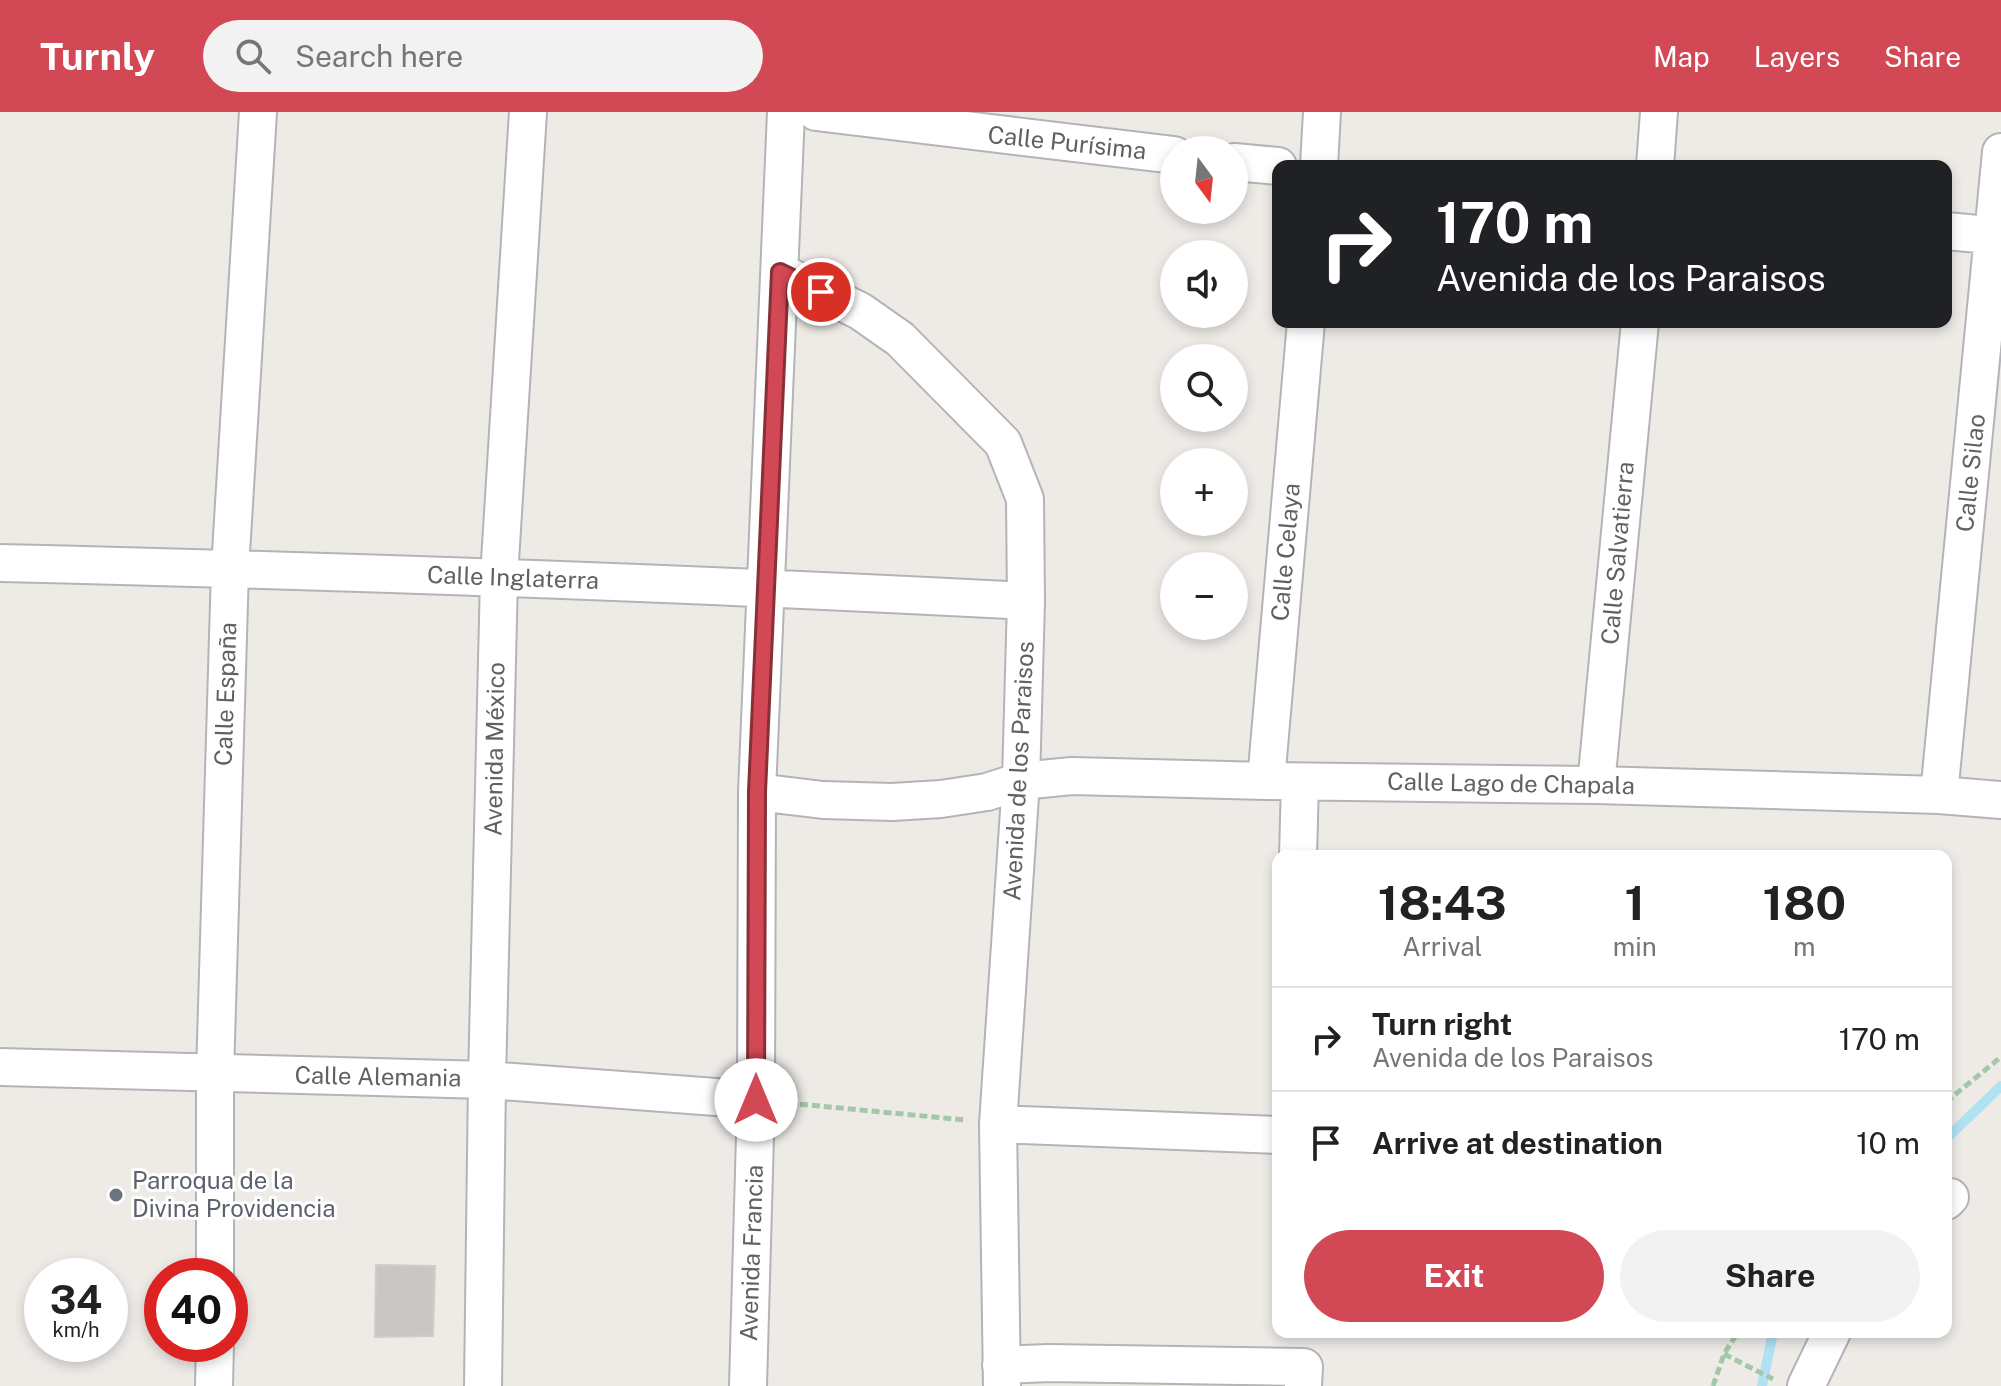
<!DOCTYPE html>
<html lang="en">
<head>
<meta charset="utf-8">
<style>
	body { margin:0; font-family:"Public Sans",sans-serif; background:#f2f2f2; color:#222; height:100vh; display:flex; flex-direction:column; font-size:30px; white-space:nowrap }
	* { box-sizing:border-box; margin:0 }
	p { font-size:26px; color:#767676 }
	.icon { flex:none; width:44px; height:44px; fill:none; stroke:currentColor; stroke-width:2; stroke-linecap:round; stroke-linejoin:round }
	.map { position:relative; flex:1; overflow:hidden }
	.sheet { position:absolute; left:1272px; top:738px; width:680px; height:488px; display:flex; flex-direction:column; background:#fff; border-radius:16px; box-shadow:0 4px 12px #0003 }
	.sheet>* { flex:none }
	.guide { position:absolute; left:1272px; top:48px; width:680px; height:168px; border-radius:16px; box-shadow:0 4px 12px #0003; background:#202124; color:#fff; overflow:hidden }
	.needle { width:52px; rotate:165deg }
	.buttons { position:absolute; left:1160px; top:24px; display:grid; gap:16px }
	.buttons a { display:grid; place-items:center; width:88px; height:88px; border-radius:50%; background:#fff; box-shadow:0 4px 12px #0003; font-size:40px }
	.speed { position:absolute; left:24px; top:1146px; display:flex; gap:16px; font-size:40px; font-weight:700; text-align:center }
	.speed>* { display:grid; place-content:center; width:104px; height:104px; border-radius:50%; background:#fff; box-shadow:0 4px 12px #0003; line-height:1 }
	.speed small { font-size:20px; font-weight:400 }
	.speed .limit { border:12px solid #d22; background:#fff; color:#111 }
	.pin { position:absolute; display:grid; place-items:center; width:68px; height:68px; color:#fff; margin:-34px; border:4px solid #fff; border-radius:50%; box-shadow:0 2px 8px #0007 }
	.me { position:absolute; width:88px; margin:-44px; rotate:0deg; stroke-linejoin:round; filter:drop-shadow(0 0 6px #0008) }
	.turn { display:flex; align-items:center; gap:28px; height:168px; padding:0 32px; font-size:36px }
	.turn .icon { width:104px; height:104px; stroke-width:2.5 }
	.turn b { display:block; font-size:56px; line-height:68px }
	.eta { display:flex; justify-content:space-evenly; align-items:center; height:136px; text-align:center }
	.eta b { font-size:48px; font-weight:700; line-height:56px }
	.cta { display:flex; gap:16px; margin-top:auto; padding:16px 32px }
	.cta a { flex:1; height:92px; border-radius:48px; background:#d34855; color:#fff; font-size:32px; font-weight:700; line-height:92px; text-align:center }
	.cta a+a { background:#f2f2f2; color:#222 }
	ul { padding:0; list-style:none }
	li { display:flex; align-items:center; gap:24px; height:104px; padding:0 32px; border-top:2px solid #e0e0e0 }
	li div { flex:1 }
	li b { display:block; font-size:30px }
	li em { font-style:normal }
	header { display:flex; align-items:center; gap:48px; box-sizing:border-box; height:112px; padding:0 40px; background:#d34855; color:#fff }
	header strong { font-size:38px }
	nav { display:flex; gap:44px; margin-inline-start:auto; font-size:28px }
	.search { width:560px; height:72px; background:#f2f2f2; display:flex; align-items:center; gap:20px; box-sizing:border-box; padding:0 28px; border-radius:44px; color:#767676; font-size:30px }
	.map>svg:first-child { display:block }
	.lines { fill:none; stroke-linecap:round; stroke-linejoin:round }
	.stream { stroke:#b1e2f4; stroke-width:10 }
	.building { fill:#cac6c3; stroke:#d2ccc6; stroke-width:2 }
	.minor-casing { stroke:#b2b4b7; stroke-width:40 }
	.path { stroke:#a3c8a8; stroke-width:5; stroke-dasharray:8 4; stroke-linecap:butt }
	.minor { stroke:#fff; stroke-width:36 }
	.route-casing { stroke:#892f37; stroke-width:20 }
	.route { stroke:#d34855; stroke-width:14 }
	.worship-dot { fill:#6b7280; stroke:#fff; stroke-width:3 }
	.labels { text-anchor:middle; stroke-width:6; stroke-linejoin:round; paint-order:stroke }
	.street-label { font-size:24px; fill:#5e6265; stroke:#fff }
	.worship-label { font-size:24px; fill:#5b616d; stroke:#fff; text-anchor:start }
</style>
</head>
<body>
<header>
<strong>Turnly</strong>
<div class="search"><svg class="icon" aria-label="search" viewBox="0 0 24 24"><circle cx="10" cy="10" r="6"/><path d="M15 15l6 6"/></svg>Search here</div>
<nav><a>Map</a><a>Layers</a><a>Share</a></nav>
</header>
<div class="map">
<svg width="2001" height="1274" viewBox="0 0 2001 1274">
	<rect width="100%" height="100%" fill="#eeebe7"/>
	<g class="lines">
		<path class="stream" d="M1946,1027l55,-53
			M1762,1274l11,-54"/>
	</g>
	<path class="building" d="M376,1153l59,1 -2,70 -58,1z"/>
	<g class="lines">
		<defs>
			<path id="minor" d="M816,0l358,43
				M1234,50l44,4
				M1319,54l3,-54
				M1655,54l4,-54
				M1946,119l55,5
				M780,160l80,39 40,28 103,104 22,56 1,102 -5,180 -23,343 4,262
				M0,451c342,8 684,20 1026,38
				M1266,669l40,-459
				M1596,673l44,-463
				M757,680l66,8 69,2 49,-3 46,-7 34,-11 51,-5 194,5 330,4 343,10 62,5
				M1939,683l62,-643
				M1298,744l2,-74
				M0,955l487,13 269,20
				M998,1012l280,11
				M1946,1089l4,-4
				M215,1164v-202l15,-505 28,-457
				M1001,1253l48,-2 255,4 -1,19
				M214,1274l1,-42
				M483,1274l4,-306 12,-503 29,-465
				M748,1274l8,-286 1,-308 29,-680
				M1806,1274l26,-54"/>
		</defs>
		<use href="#minor" class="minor-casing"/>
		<path class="path" d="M1946,990l55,-45
			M788,991l177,17
			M1724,1242l49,25
			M1713,1274l11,-32 14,-22"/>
		<use href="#minor" class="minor"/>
	</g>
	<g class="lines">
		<defs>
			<path id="route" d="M756,988l1,-308 23,-520 41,20"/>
		</defs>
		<use href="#route" class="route-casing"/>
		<use href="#route" class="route"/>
	</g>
	<circle class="worship-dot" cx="116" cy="1083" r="8"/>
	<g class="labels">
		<g class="street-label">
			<text transform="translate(1067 31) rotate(6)" y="8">Calle Purísima</text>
			<text transform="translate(1971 361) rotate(-84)" y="8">Calle Silao</text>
			<text transform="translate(1286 440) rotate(-85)" y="8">Calle Celaya</text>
			<text transform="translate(1618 441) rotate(-85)" y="8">Calle Salvatierra</text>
			<text transform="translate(513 466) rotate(2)" y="8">Calle Inglaterra</text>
			<text transform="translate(226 582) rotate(-88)" y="8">Calle España</text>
			<text transform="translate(495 637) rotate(-89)" y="8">Avenida México</text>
			<text transform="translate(1019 659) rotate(-87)" y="8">Avenida de los Paraisos</text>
			<text transform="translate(1511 672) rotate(1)" y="8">Calle Lago de Chapala</text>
			<text transform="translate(378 965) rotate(1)" y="8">Calle Alemania</text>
			<text transform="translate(752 1141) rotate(-88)" y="8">Avenida Francia</text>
		</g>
		<g class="worship-label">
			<text x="132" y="1077">Parroqua de la<tspan x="132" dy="28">Divina Providencia</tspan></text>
		</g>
	</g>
</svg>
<div class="buttons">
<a><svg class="needle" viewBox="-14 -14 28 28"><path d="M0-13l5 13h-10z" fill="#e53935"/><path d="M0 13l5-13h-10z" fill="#767676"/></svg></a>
<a><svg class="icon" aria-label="sound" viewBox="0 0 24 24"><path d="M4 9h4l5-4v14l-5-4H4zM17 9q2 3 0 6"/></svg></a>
<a><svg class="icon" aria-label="search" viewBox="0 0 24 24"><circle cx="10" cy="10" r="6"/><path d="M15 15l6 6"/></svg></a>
<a>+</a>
<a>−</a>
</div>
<div class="speed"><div>34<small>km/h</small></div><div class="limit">40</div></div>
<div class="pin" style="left:821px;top:180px;background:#d93025"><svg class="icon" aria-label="arrive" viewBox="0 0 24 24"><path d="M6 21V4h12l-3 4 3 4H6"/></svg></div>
<svg class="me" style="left:756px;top:988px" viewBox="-20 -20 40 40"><circle r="19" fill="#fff"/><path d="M0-13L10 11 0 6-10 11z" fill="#d34855"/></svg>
<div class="guide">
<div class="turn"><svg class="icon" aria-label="right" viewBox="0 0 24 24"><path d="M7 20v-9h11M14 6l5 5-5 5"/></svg><div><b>170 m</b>Avenida de los Paraisos</div></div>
</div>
<section class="sheet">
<div class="eta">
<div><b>18:43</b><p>Arrival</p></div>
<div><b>1</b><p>min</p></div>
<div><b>180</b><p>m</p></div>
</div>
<ul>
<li><svg class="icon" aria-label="right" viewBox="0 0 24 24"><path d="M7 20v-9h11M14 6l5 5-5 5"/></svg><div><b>Turn right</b><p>Avenida de los Paraisos</p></div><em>170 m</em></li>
<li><svg class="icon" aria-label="arrive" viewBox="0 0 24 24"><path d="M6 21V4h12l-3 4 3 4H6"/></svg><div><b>Arrive at destination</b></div><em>10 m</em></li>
</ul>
<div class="cta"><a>Exit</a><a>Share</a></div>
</section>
</div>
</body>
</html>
